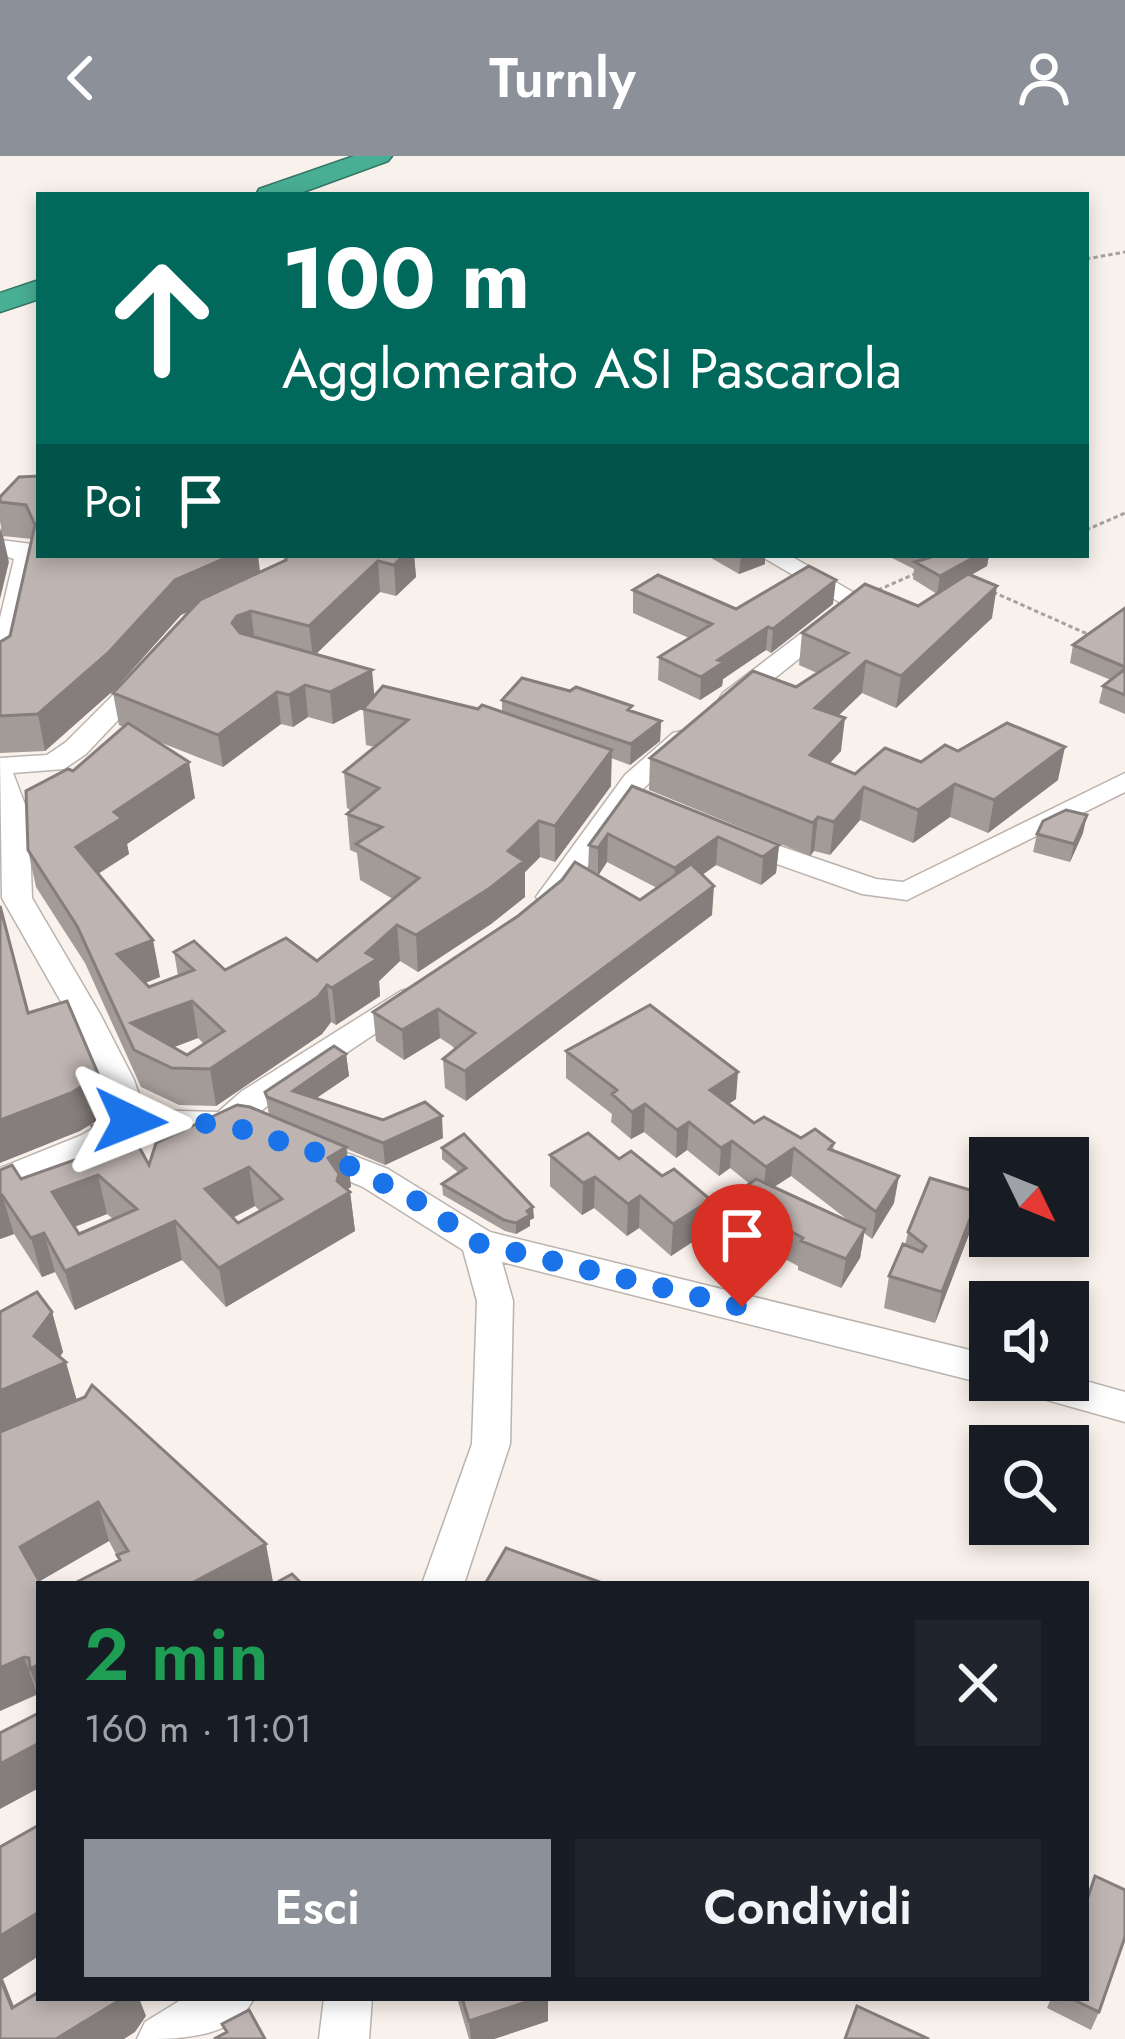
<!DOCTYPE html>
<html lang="it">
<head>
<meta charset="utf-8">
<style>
	body { margin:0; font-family:Jost,sans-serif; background:#20242c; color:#f1f3f6; height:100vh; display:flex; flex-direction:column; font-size:45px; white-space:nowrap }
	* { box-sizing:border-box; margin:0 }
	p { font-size:39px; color:#9ea1a6 }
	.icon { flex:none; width:66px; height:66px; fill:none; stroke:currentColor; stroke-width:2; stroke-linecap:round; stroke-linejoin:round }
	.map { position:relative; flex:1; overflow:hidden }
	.side { position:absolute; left:36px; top:1425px; width:1053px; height:420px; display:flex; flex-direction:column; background:#171b24; border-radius:0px; box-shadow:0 6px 18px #0003 }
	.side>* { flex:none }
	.guide { position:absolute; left:36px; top:36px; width:1053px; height:366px; border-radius:0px; box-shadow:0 6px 18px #0003; background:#00695c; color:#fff; overflow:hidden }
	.needle { width:78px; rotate:133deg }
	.tools { position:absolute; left:969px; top:981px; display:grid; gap:24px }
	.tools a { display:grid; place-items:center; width:120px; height:120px; border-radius:0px; background:#171b24; box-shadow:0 6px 18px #0003; font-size:60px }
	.pin { position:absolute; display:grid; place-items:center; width:102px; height:102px; color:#fff; margin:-123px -51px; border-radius:50% 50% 50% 0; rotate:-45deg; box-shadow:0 0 12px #0007 }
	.pin .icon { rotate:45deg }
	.me { position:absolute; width:132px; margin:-66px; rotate:92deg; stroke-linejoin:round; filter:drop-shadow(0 0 9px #0008) }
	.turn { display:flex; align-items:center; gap:42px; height:252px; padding:0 48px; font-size:54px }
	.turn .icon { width:156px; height:156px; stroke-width:2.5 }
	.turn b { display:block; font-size:84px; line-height:102px }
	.then { display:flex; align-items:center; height:114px; padding:0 48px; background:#0003; gap:24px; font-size:45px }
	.round { display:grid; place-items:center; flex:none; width:126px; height:126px; border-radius:0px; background:#20242c }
	.head { display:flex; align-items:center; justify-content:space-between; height:204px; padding:0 48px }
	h1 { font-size:72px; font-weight:600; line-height:90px; color:#1e9e55 }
	.action { display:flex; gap:24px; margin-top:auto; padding:24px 48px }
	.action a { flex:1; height:138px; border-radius:0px; background:#8c9099; color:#fff; font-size:48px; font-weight:600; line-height:138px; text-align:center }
	.action a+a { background:#20242c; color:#f1f3f6 }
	header { display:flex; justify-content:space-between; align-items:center; height:156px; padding:0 48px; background:#8c9099; color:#fff; font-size:54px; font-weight:600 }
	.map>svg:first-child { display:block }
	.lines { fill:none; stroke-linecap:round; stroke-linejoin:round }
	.minor-casing { stroke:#bbb3ae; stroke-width:3 }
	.highway-casing { stroke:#357765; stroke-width:3 }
	.path { stroke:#a8a29d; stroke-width:3; stroke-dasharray:4.5 3; stroke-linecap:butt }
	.minor { fill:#fff; fill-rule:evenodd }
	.highway { fill:#48ae94; fill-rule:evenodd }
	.wall { fill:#a39b98; fill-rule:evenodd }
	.shaded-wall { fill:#857e7c }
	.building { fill:#beb4b1; stroke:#857e7c; stroke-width:3; fill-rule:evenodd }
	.route { stroke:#1a73e8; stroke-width:21; stroke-dasharray:0 37.8 }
</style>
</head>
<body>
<header><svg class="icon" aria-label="back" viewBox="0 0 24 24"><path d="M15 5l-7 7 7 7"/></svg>Turnly<svg class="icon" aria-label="person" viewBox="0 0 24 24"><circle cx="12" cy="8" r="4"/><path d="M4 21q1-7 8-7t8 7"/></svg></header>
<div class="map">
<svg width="1125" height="1883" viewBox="0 0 1125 1883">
	<rect width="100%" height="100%" fill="#f9f1eb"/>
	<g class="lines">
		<defs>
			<path id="minor" d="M0,384l32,4 6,15 -25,112 -13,8v-61l14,-59 -14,-5z
				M759,399h30l81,47 -129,103 -9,2 -13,-8 4,-6 118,-90z
				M144,514l9,3 4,5 -4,5 -67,71 -22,15 -51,4 16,42 3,83 68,116 34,66 10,30 74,2 24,-21 159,-100 11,-3 16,10 -162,109 -15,13 8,9 -5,8 -12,4 -17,-5 -88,-3 -31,18 -106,43v-26l82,-33 31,-19 -11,-36 -34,-66 -66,-116 -2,-140 47,-3 19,-13 69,-69z
				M682,575l13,8 -4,6 -46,42 -84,116h-20l-5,-6 89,-122 48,-42z
				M1125,617v19l-218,108 -45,-6 -133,-47 -4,-6 14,-9 137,47 27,3z
				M308,982l80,31 102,63 500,123v25h14l-14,5 -488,-123 11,39 -3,143 -46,140h-42l50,-140 5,-143 -14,-51 -100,-63 -67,-28 -5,-9 5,-9z
				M1068,1220l57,16v30l-110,-31 -6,-11h59z
				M184,1842h70c-20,41 -73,41 -117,41l8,-17z
				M324,1842h48l-3,41h-50z"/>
			<path id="highway" d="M354,0h38l-4,5 -93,34h-39l3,-6z
				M39,124v19l-39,13v-19z"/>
		</defs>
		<use href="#minor" class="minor-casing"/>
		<use href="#highway" class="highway-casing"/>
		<path class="path" d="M1086,103l39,-7
			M1086,374l39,-17
			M878,434l39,-17
			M993,436l99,44"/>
		<use href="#minor" class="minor"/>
		<use href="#highway" class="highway"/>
	</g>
	<path class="wall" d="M0,341l260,75 26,-12v-5h128l2,22 -20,19 -16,-4 -64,62 58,42 128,16v-12l130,12 29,9 -1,20 -30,24 -19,-7v28l-56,76 -15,-5 -15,15v25l-34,27 -73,48 -18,-11 -21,20 1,15 -44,29 -5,-3 -9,12 -106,72 -37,-1 -38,-18 -56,-124 -49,-76 -8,-37 45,-79 50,-44 -4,-2 -6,-32 78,-83 -10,5 -66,74 -70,62 -45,2v-111l10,-6 22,-97 -29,-3 6,26 -9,-40zM365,551l-2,2 3,36 9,2 -31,25 3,36 5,3 -5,3 3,36 7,3 3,27 33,19 -76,62 -92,9 -51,-18 4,24 -29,11 -4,-4 15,-6 -62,-103 31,-20 -2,-10 68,-46 -41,-58 69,27 58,-43 12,3 15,-10 25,7zM198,882l6,6 -17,11 -13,-8z
		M706,399h59v9l-26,10z
		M886,399h103l-2,11 -16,9 21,43 -96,90 -34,-15 -24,23 3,35 -11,12 25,11 66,-12 37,-11 100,29 -70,53 -38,-16 -37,26 -53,-23 -30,35 -16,-4 -4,5 -161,-66 1,-32 146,-71 21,-14 -18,-8 3,-32 116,-27 19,-12 -24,-15 1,-10z
		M633,434l103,19 97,-5 -62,49 -5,-3 -43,29 -1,7 -22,14 -42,-20 1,-23 30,-19 -56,-25z
		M1125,452v106l-26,-11 4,-17 8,-6 -41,-17 3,-18z
		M632,630l147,59 -3,28 -15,12 -45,-20 -14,10 10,40 -246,186 -21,-13 -2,-29 12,-10 -3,-3 -12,-8 -36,22 -28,-19 -3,-29 215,-142 1,-25zM607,706l50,26 -17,12 -42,-25z
		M1083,677l-13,29 -37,-10 4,-18z
		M566,895l170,48 -7,5 25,19 47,15 33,5 -1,7 61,53 -22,36 -8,-6 -4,25 -19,30 -43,-18v-4l-71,-38 3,-30 20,-14 -20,-16 -11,8 -32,-26 -11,8 -32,-26 -13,7 -20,-17 1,-8 -46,-36zM791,1020l58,45 -75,-34z
		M346,898l3,22 -33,22 127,40 -58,27 -38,-16 4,38 -4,2 3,3 5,39 -129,76 -44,-47 -107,50 -20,-38 -13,5 -28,-43 -14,5v-69l21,9 77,-27 -6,-26 57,39 120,-50 -4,-23zM255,1050l5,5 -22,12 -5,-5zM107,1058l6,5 -34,15 -4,-7z
		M442,992l92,70 -4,2v6l-14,8 -11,-3 -62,-36 -1,-11 17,-11 -17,-14z
		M550,999l69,4 92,41 -2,31 -38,25 -32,-28 -12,8 -33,-28 -12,7 -32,-29z
		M973,1068l-38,99 -51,-15 5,-32 16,-31 3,-13z
		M0,1156h52l11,40 -3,5 17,43 196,182 -4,2h-196l46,-24 -10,-19 -69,40 -1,113 -39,17z
		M1095,1720l4,136 -8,18 -44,-22 4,-10h35v-99z
		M457,1842h91v23l-54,18h-25z"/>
	<path class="shaded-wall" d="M1,371l8,35 -9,37v-67z
		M232,399h26l3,24 -80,36 -66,74 -70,62 -7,-37 137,-134z
		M404,399h10l2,22 -20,19 -2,-31z
		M741,399h24v9l-26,10z
		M978,399h11l-2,11 -50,28 3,-18z
		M378,405l2,31 -67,65 -4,-31z
		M836,424l-3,24 -62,49 2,-24z
		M997,430l-5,32 -96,90 5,-32z
		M251,455l4,32 -19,12 -4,-32 5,-7z
		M768,471l-2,23 -43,29 -1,7 -22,14 1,-23 17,-17z
		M866,505l-4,32 -50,48 3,-33z
		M372,514l3,32 -42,22 -3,-32z
		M305,529l3,32 -15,10 -4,-32z
		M277,536l4,32 -58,43 -5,-32z
		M845,562l-4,33 -34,37 3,-33z
		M661,565l-1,20 -30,24 1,-21z
		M1065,591l-7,33 -70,53 6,-33z
		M612,594l-1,36 -56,76v-36z
		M189,606l6,36 -68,46 2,10 -46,29 -7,-36 38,-35z
		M955,628l-5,33 -37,26 5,-33z
		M864,631l-4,33 -30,35 4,-33z
		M1087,659l-4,18 -13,29 4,-18z
		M818,661l-4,34 -4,5 3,-33z
		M539,665l1,36 -15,15v25l-34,27 -73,48 -2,-37z
		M608,678l-1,28 -9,14v-28z
		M718,681l-2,28 -43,31 2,-28z
		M779,689l-3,28 -15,12 2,-28z
		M714,730l-2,29 -246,186 -1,-30z
		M397,769l3,36 -21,20 1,15 -44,29 -4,-37z
		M153,784l7,37 -36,14 -7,-37z
		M327,829l4,37 -9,12 -106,72 -6,-37z
		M192,845l6,37 -50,19 -17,-34z
		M438,853l2,29 -36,22 -2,-30z
		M346,898l3,22 -50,34 -6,-19z
		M738,916l-2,27 -28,18 2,-27z
		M99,920l9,38 -28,17 -80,32v-43z
		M645,948l-1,28 -13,7 1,-27z
		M442,960l1,22 -58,27 -2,-22z
		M689,966l-2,28 -11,8 1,-28z
		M732,985l-2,27 -11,8 2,-28z
		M346,991l5,40 -10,6 9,-1 5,39 -129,76 -7,-39 109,-110z
		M794,992l-3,28 -28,18 3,-27z
		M249,1011l6,39 -43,22 -7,-39z
		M98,1019l9,39 -44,17 -11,-39z
		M899,1020l-5,27 -22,36 4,-27z
		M595,1021l-1,31 -12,7 1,-32z
		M980,1037l-7,31 -38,99 7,-31z
		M0,1039h2l12,39 -14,5z
		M640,1040l-1,32 -12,8 1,-32z
		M711,1044l-2,31 -38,25 2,-32z
		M533,1051l1,11 -4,2v6l-14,8v-11z
		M175,1065l7,39 -107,50 -10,-39z
		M865,1073l-5,29 -19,30 5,-29z
		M44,1077l11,39 -13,5 -11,-39z
		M52,1156l11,40 -13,17 16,-7 11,39 -77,35v-45l34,-55z
		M98,1346l11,39 -76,44 -13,-38z
		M266,1388l7,38 -4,2h-79z
		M24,1501l13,37 -37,17v-43z
		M39,1508v29l-9,-24z
		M39,1587v45l-39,21v-45z
		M39,1756v44l-36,23 24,60 -27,-61v-42z
		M123,1842h16l7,18 -11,16 -11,7h-68z
		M538,1842h10v23l-54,18h-23l-2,-18z"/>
	<path class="building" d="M39,320v79h193l-57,25 -67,73 -70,61 -38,2v-74l10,-6 25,-111 -9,-20 -26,-3v-5l19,-20z
		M286,399h118l-10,10 -16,-4 -69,65 -58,-15 -14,5 -5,7 8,10 132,37 -42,22 -25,-7 -16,10 -12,-3 -59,43 -105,-42 87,-93 86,-40z
		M923,399h55l-38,21 -25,-14 13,-4z
		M809,410l27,14 -63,49 -5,-2 -50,33 6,2 -23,15 -42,-20 53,-33 -79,-34 25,-15 78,34z
		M968,418l29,12 -96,90 -35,-15 -51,47 30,10 -35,37 45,19 30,-26 36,14 24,-17 13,6 49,-28 58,24 -71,53 -39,-16 -37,26 -54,-23 -30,35 -16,-5 -5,6 -163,-65 103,-87 43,16 52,-34 -46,-20 63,-49 53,22z
		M1125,452v59l-52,-22z
		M1125,513v26l-22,-9z
		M522,522l48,13 6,-4 56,19 -4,4 33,11 -30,23 -129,-44z
		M383,530l95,23 4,-4 130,45 -57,76 -16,-5 -31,30 16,10 -34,27 -74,47 -19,-10 -31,28 11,6 -45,29 -5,-3 -9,12 -108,72 -38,-1 -38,-18 -57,-124 -49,-76 -2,-59 42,-22 5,2 55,-48 61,39 -75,50 8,6 -46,29 77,93 -36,14 32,33 45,-17 -20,-18 20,-11 31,29 61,-32 31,23 102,-83 -63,-34 26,-17 -35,-13 32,-26 -35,-16 64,-52 -45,-11zM192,845l32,30 -37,24 -56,-32z
		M632,630l147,59 -16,12 -45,-20 -43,31 -67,-34 -10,14 -9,-3z
		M1066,654l21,5 -13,29 -37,-10 6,-13z
		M575,706l65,38 51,-36 23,22 -249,185 -22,-12 32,-26 -25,-16 -12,-8 -36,21 -29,-18 145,-96 44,-36z
		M0,750l28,107 39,-12 32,75 -28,17 -71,27z
		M650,849l88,67 -28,18 44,33 10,-6 37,21 14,-9 19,14 -5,6 70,27 -23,36 -82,-64 -28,19 -34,-26 -11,7 -32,-26 -12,8 -32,-26 -13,8 -20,-18 5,-4 -51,-39z
		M334,890l12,8 -53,37 90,29 42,-18 17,14 -59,27 -116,-46 -2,-5z
		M237,949l13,2 96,40 -18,11 11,16 -2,7 13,11 -131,76 -44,-47 -110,50 -21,-38 -13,5 -29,-43h-2v-25l12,-5 9,14 82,-29 -11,-24 31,-8 26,47 7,-22zM249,1011l33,32 -44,24 -33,-34zM98,1019l39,34 -58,25 -27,-42z
		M588,977l31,26 12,-8 31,25 12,-7 37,31 -38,24 -33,-28 -12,8 -33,-27 -12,6 -33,-28z
		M464,978l69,73 -6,4 3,4 -14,8 -12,-3 -62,-36 24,-16 -24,-20z
		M930,1022l50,15 -38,99 -53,-16 14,-32 19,8 4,-6 -18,-14z
		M756,1023l109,50 -19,30 -45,-18 2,-3 -73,-40z
		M37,1136l15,20 -18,24 32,26 -66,29v-79z
		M92,1229l174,159 -76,40h-117l47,-24 -3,-5 11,-4 -30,-49 -78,45 21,37h-2v80l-9,5 -1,-11 -5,-1 -24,11v-236l85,-35z
		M506,1392l99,36h-120z
		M292,1418l10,10h-28z
		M39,1557v30l-39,21v-31z
		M39,1669v87l-39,24v-89z
		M1095,1720l30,14v47l-26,75 -29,-14h16v-95z
		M0,1822l12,30 27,-16v6h84l-67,41h-56z
		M462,1842h76l-69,23z
		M857,1850l72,33h-84z
		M249,1854l16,29h-51l13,-7 -5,-8z"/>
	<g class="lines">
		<path class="route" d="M130,965l95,3 109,34 87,45 57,40 264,64"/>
	</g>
</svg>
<div class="tools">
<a><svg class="needle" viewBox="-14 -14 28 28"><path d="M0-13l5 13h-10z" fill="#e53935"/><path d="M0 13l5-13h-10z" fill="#9ea1a6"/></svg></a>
<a><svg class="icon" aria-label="sound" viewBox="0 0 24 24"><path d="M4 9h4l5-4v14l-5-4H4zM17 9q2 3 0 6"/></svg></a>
<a><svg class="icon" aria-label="search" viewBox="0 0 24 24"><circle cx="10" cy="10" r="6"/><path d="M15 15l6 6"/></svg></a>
</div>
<div class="pin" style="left:742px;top:1151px;background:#d93025"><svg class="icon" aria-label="arrive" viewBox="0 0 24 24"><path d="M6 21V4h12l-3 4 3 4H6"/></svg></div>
<svg class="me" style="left:130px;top:965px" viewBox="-20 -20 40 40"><path d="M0-17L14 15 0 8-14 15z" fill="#1a73e8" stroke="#fff" stroke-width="4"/></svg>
<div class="guide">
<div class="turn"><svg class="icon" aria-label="ahead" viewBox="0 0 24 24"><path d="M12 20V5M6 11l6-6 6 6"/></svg><div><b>100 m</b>Agglomerato ASI Pascarola</div></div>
<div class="then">Poi<svg class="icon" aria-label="arrive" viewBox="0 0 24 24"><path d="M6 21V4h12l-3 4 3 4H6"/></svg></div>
</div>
<section class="side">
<div class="head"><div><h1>2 min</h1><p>160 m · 11:01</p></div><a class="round"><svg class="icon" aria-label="close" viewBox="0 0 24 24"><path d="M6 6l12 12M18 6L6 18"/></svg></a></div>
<div class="action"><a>Esci</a><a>Condividi</a></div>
</section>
</div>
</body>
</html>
